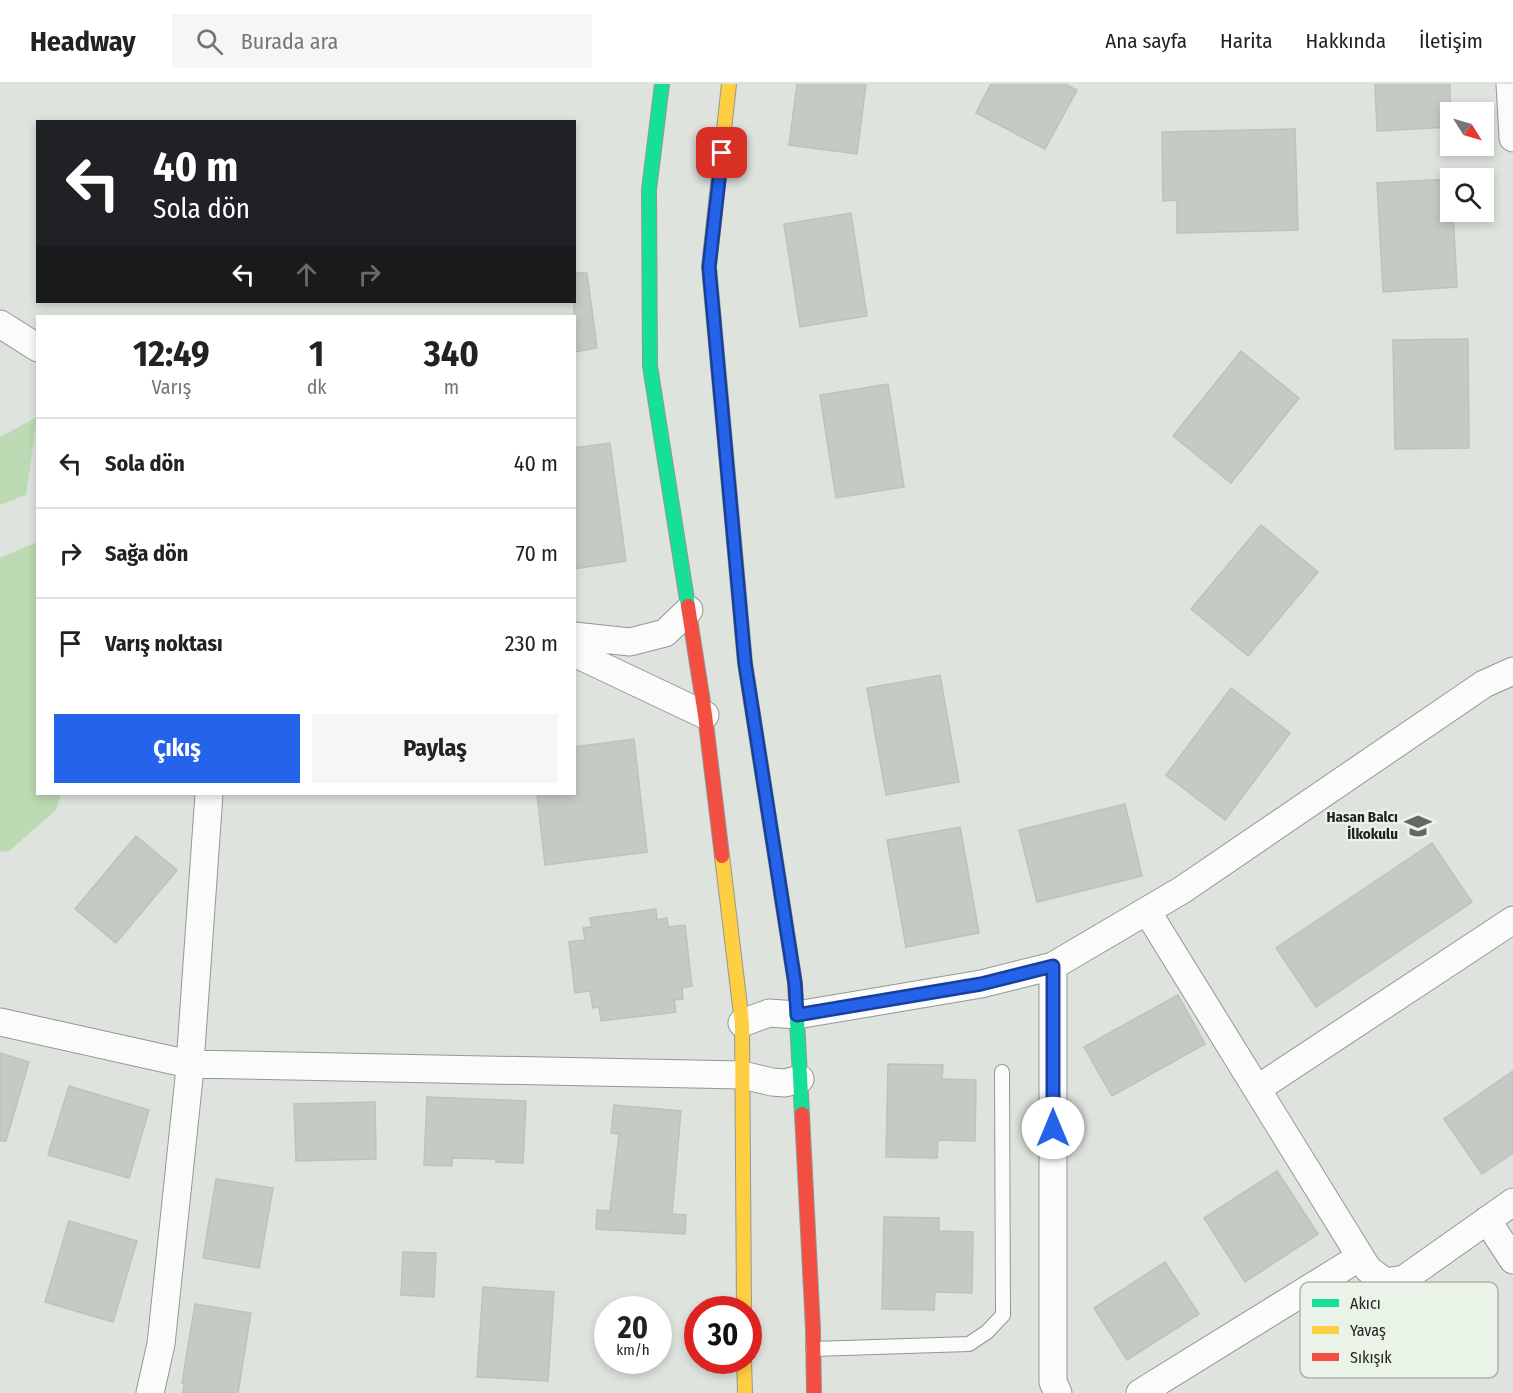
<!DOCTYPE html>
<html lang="tr">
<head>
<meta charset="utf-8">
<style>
	body { margin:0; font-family:"Fira Sans Condensed",sans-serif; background:#f6f6f6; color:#222; height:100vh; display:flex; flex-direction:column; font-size:22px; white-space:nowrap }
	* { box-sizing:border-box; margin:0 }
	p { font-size:20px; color:#767676 }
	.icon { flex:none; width:33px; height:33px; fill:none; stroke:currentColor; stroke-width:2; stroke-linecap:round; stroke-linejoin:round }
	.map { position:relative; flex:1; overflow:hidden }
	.panel { position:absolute; left:36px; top:231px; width:540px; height:480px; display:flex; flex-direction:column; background:#fff; border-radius:0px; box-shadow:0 3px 9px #0003 }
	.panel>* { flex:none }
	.guide { position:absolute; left:36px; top:36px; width:540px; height:183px; border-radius:0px; box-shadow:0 3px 9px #0003; background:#202124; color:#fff; overflow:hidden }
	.needle { width:39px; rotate:127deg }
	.controls { position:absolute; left:1440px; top:18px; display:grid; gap:12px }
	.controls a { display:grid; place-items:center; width:54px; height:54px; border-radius:0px; background:#fff; box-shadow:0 3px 9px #0003; font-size:30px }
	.speed { position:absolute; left:594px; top:1212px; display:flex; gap:12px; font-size:30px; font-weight:700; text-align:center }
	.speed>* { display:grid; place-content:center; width:78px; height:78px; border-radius:50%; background:#fff; box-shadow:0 3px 9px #0003; line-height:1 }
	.speed small { font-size:15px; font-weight:400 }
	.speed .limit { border:9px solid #d22; background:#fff; color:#111 }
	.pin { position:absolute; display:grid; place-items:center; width:51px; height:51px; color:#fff; margin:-26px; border-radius:12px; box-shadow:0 3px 9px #0006 }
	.me { position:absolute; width:66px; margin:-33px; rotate:0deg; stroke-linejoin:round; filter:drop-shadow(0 0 4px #0008) }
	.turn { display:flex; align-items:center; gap:21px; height:126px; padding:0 18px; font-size:27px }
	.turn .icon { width:78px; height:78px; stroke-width:2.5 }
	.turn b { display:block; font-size:42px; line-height:51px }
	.lanes { display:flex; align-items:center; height:57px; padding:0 18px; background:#0003; justify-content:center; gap:30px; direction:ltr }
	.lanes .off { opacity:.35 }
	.eta { display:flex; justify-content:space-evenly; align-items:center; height:102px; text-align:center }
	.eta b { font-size:36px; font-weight:700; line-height:42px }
	.primary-button { display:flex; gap:12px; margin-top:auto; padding:12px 18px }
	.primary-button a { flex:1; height:69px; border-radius:0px; background:#2563eb; color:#fff; font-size:24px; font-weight:700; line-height:69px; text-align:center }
	.primary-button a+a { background:#f6f6f6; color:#222 }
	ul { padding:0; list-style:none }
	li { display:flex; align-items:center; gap:18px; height:90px; padding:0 18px; border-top:2px solid #e0e0e0 }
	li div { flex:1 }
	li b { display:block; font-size:22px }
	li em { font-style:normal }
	header { display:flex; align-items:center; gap:36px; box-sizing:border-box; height:84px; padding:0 30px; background:#fff; border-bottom:2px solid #e0e0e0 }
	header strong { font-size:28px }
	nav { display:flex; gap:33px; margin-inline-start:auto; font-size:21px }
	.search { width:420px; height:54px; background:#f6f6f6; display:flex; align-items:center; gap:15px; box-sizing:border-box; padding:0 21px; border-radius:0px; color:#767676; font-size:22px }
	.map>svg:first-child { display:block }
	.green { fill:#bcdab3 }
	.building { fill:#c6cac4; stroke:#bec1bd; stroke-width:1.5 }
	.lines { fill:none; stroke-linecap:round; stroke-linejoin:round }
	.lane-casing { stroke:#949893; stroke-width:16 }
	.street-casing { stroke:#949893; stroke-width:29 }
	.fast-casing { stroke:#949893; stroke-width:16 }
	.slow-casing { stroke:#949893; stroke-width:16 }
	.jam-casing { stroke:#949893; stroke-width:16 }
	.lane { stroke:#fafbfa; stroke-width:14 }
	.street { stroke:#fafbfa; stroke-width:27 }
	.fast { stroke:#16e098; stroke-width:14 }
	.slow { stroke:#ffcf43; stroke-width:14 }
	.jam { stroke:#f24e42; stroke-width:14 }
	.route-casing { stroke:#184099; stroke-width:15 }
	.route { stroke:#2563eb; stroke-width:10 }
	.labels { text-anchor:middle; stroke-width:4.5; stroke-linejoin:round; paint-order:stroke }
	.poi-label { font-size:15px; font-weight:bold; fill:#212520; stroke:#eaf3e7; text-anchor:end }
	.key { fill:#eaf3e7; stroke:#aeb5ab; stroke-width:1.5 }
	.key-label { font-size:16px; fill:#212520 }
</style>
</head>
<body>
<header>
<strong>Headway</strong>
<div class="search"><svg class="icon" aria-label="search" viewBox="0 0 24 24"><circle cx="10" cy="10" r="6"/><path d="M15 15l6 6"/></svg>Burada ara</div>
<nav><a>Ana sayfa</a><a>Harita</a><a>Hakkında</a><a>İletişim</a></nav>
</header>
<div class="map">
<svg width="1513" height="1309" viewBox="0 0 1513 1309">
	<rect width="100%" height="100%" fill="#dee3dd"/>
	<path class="green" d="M37,333l-11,78 -26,10v-68z
		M37,458l1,252h23l-5,16 -47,41 -9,1v-294z"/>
	<path class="building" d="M797,0h69l-9,70 -68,-9z
		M991,0h74l12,6 -32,59 -69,-36z
		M1375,0h75v43l-73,4z
		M1295,45l3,101 -121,3v-33l-14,1 -1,-69z
		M1450,95v33h3l4,75 -74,5 -6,-109z
		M851,129l16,103 -67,11 -16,-103z
		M574,189h13l10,75 -23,4z
		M1468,255l1,109 -74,1 -2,-109z
		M1241,267l58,47 -68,85 -58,-47z
		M888,300l16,103 -68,11 -16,-103z
		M610,359l16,118 -52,8v-121z
		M1261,441l57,47 -70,84 -57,-47z
		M940,591l19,107 -73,13 -19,-107z
		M1231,604l59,45 -65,87 -59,-45z
		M634,655l13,113 -102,13 -8,-71h37v-47z
		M1125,720l17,72 -105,26 -18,-72z
		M960,743l19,106 -73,14 -19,-107z
		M136,752l41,34 -61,73 -41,-34z
		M1432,759l40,59 -156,105 -40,-59z
		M656,825l1,11 10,-2 1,9 17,-2 7,61 -10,2 1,11 -9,1 2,12 -75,9 -2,-14 -6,1 -3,-17 -15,2 -6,-51 16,-2 -2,-12 9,-1 -2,-9z
		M1178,911l27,49 -93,52 -28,-49z
		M0,969l29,9 -23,79h-6z
		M888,980l55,1 -1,14 34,1 -1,61 -37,-1 -1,18 -51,-1z
		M1513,987v82l-31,21 -38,-55z
		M69,1002l80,24 -20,68 -81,-23z
		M427,1013l99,4 -3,62 -27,-1v-3l-44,-1v8l-28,-1z
		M375,1018l1,57 -80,2 -2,-57z
		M614,1021l67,6 -9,103 14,1 -1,19 -89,-5 1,-19 13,1 9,-77 -8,-1z
		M1277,1087l41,63 -73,48 -41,-64z
		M216,1095l57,9 -14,80 -56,-10z
		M884,1133l55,1v13l34,1 -1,61 -37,-1 -1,18 -52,-1z
		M69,1137l68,20 -24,81 -68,-20z
		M403,1168l33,1 -2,44 -33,-2z
		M1165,1178l34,52 -72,46 -33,-52z
		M483,1203l71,5 -6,89 -71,-4z
		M195,1220l56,9 -13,80h-55l1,-9 -2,-1z"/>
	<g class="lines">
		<defs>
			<path id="lane" d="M813,1265l156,-5 18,-12 16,-17 -1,-243"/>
			<path id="street" d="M1510,0l3,54
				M0,240l38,24
				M574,552l56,6 35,-9 24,-23
				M574,569l131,62
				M1147,827l221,358 17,13 19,-3 109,-77
				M1053,882v416l5,11
				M0,938l189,42 553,11 30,7 13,1 15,-4
				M742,939l27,-10 28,2 184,-31 72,-18 129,-76 302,-206 29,-13
				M1257,1005l256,-169
				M1487,1136l26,40
				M150,1309l11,-49 28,-266 20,-284
				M1140,1309l220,-136"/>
			<path id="fast" d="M662,0l-13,106 1,176 38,240
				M738,501l7,78 50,320 7,131"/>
			<path id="slow" d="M729,0l-20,183 29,318
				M722,772l20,167 2,287
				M744,1276l1,33"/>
			<path id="jam" d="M688,522l17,109 17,141
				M802,1030l11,215 1,64"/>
		</defs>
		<use href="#lane" class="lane-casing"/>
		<use href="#street" class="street-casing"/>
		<use href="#fast" class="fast-casing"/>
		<use href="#slow" class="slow-casing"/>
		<use href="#jam" class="jam-casing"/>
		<use href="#lane" class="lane"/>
		<use href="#street" class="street"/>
		<use href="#fast" class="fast"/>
		<use href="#slow" class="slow"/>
		<use href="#jam" class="jam"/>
	</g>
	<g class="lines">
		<defs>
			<path id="route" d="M722,69l-13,114 36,396 50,320 2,32 184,-31 72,-18v162"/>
		</defs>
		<use href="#route" class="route-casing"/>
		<use href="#route" class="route"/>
	</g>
	<defs>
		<symbol id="school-bare" viewBox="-9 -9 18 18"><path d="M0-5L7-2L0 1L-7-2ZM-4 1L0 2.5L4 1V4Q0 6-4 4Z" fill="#636862" stroke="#eaf3e7" stroke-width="2.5" paint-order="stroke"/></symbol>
	</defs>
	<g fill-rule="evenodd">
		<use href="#school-bare" x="1399" y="723" width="38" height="38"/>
	</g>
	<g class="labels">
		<g class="poi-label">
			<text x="1398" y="738">Hasan Balcı<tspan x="1398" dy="17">İlkokulu</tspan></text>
		</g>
	</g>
	<rect x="1300" y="1198" width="198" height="96" rx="9" class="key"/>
	<rect x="1312" y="1215" width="27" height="8" fill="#16e098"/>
	<rect x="1312" y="1242" width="27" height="8" fill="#ffcf43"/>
	<rect x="1312" y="1269" width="27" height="8" fill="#f24e42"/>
	<g class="key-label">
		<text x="1350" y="1225">Akıcı</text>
		<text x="1350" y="1252">Yavaş</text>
		<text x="1350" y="1279">Sıkışık</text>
	</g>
</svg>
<div class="controls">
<a><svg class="needle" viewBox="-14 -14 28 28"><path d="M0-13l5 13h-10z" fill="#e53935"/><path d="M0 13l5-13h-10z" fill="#767676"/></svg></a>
<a><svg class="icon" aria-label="search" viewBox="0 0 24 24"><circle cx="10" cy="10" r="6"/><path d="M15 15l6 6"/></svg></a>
</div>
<div class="speed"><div>20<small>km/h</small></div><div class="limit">30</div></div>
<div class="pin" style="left:722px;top:69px;background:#d93025"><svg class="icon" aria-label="arrive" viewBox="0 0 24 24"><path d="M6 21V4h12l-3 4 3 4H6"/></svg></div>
<svg class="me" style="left:1053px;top:1044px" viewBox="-20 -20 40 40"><circle r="19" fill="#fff"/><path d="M0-13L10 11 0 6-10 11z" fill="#2563eb"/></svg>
<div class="guide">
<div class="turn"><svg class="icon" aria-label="left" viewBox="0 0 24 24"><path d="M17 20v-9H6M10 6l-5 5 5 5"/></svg><div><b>40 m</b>Sola dön</div></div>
<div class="lanes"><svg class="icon" aria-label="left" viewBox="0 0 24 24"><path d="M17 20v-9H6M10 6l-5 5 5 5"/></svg><svg class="icon off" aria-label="ahead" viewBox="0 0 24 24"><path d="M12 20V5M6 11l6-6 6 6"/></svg><svg class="icon off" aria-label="right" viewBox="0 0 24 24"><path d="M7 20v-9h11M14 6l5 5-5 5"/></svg></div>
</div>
<section class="panel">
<div class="eta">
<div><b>12:49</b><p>Varış</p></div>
<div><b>1</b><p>dk</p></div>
<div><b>340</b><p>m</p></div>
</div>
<ul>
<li><svg class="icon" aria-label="left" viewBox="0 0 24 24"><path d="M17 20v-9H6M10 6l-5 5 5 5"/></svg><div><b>Sola dön</b></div><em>40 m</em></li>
<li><svg class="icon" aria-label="right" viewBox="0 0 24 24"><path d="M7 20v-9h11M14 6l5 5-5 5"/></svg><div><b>Sağa dön</b></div><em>70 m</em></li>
<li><svg class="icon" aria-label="arrive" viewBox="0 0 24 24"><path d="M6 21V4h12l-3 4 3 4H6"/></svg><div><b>Varış noktası</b></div><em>230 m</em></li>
</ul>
<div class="primary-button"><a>Çıkış</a><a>Paylaş</a></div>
</section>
</div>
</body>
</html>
